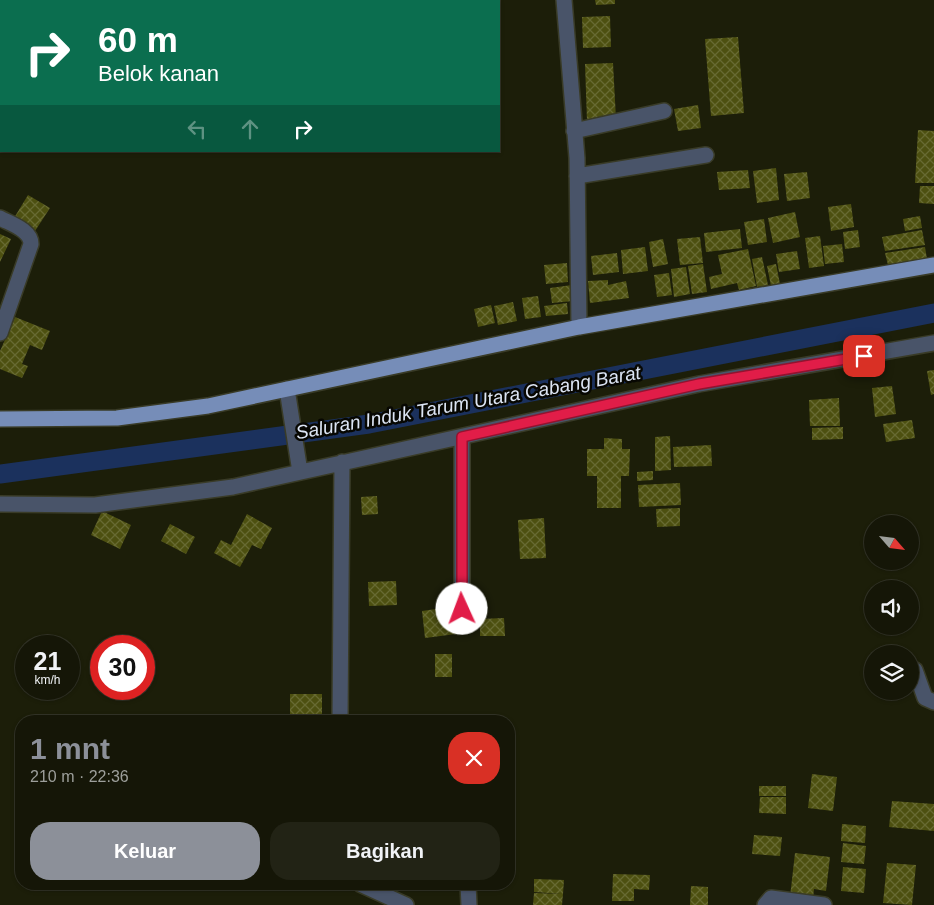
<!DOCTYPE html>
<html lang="id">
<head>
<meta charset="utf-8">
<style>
	body { margin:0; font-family:Arial,sans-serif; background:#222315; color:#f1f3f6; height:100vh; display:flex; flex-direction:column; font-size:19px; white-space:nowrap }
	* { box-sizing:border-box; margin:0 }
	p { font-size:16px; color:#9d9f9b }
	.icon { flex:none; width:28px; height:28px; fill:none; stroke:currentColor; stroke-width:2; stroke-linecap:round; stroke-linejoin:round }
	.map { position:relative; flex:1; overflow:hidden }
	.details { position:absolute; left:15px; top:715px; width:500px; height:175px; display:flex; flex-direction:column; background:#151607; border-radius:20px; box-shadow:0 1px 4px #0004,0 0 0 1px #343528 }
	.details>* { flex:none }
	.hud { position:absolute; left:0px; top:0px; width:500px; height:152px; box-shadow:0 1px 4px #0004,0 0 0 1px #343528; background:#0b6e4f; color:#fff; overflow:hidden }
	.needle { width:32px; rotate:118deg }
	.tools { position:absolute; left:864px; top:515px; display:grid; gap:10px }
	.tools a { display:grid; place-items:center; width:55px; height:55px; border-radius:50%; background:#151607; box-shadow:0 1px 4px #0004,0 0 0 1px #343528; font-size:25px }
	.speed { position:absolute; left:15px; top:635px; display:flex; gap:10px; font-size:25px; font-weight:700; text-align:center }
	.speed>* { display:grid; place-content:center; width:65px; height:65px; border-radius:50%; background:#151607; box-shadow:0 1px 4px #0004,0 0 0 1px #343528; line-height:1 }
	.speed small { font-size:12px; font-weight:400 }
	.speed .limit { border:8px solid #d22; background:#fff; color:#111 }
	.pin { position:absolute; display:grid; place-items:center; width:42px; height:42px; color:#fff; margin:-21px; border-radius:10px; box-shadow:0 2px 8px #0006 }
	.me { position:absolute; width:55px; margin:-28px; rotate:358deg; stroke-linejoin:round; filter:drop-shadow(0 0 4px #0008) }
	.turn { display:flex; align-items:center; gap:18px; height:105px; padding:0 15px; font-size:22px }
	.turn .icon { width:65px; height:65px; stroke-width:2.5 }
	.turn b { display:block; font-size:35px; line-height:42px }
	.lanes { display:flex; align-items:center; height:48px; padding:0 15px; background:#0003; justify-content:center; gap:25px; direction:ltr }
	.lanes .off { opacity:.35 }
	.round { display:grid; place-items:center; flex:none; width:52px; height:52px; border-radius:20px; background:#222315 }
	.overview { display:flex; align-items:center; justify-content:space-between; height:85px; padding:0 15px }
	h1 { font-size:30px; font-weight:800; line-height:38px; color:#8c9099 }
	.cta { display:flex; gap:10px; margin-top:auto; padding:10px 15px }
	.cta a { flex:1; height:58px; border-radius:20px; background:#8c9099; color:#fff; font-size:20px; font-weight:800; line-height:58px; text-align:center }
	.cta a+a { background:#222315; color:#f1f3f6 }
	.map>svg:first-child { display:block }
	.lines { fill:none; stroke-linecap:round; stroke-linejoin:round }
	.canal { stroke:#1b315d; stroke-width:19 }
	.building { fill:url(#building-cross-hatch) }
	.minor-casing { stroke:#393b27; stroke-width:18 }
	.major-casing { stroke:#393b27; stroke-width:18 }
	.minor { stroke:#495469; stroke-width:15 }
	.major { stroke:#768db8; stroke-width:15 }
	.route-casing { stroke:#92132f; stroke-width:12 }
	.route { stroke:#e11d48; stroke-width:9 }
	.labels { text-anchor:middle; stroke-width:5; stroke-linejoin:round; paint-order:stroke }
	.water-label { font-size:19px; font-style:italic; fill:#dce5f4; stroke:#070702 }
</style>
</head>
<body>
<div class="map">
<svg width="934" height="905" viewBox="0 0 934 905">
	<defs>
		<pattern id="building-cross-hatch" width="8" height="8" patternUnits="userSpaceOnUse" patternTransform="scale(1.25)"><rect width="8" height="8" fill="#4d5010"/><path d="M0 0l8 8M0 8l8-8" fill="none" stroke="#676a32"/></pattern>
	</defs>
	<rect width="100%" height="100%" fill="#1c1e09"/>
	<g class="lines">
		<path class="canal" d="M0,474l369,-50 565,-111"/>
	</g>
	<path class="building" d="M595,0h20v4l-19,1z
		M610,16l1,31 -28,1 -1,-31z
		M738,37l6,76 -33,3 -6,-77z
		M613,63l3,56 -29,2 -2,-57z
		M698,105l3,23 -23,3 -4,-22z
		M918,130l16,1v52h-19z
		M776,168l3,32 -22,3 -4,-32z
		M748,170l2,18 -31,2 -2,-18z
		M807,172l3,26 -23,3 -3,-27z
		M920,186h14v18l-15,-1z
		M28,195l22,13 -15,23 -21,-13z
		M851,204l3,23 -23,4 -3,-24z
		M795,212l5,25 -27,6 -5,-25z
		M920,216l2,12 -17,3 -2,-12z
		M764,219l3,23 -19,3 -4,-23z
		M740,229l2,19 -36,4 -2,-19z
		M858,230l2,17 -15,2 -2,-17z
		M922,230l3,15 -40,6 -3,-14z
		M0,234l11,5 -11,23z
		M820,236l4,30 -15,2 -4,-30z
		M700,237l3,26 -23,2 -3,-26z
		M663,239l5,25 -15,3 -4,-25z
		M842,244l2,18 -19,2 -2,-18z
		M645,247l3,24 -25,3 -2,-24z
		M925,247l2,12 -39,6 -3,-12z
		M748,249l8,37 -17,4 -2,-7 -26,6 -2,-12 13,-3 -4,-19z
		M797,251l3,18 -21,3 -3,-18z
		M617,253l2,19 -26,3 -2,-19z
		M762,257l6,28 -11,2 -5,-28z
		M567,263l1,19 -22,2 -2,-19z
		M703,264l4,28 -15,2 -4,-28z
		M776,264l4,20 -9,2 -4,-20z
		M686,267l4,27 -16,3 -3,-28z
		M669,273l3,22 -15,2 -3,-22z
		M608,280v5l18,-4 3,17 -39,5 -2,-22z
		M572,285l1,16 -21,2 -2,-15z
		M538,296l3,21 -16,2 -3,-21z
		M513,302l4,19 -19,4 -4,-19z
		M567,303l1,11 -22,2 -2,-10z
		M491,305l4,18 -17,4 -4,-18z
		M15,317l35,14 -8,19 -12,-5 -8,19 6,2 -6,12 -22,-9v-18z
		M934,370v24l-3,1 -4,-24z
		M892,386l4,28 -21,3 -3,-29z
		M839,398l1,28h-30l-1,-26z
		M912,420l3,18 -29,4 -3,-18z
		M843,427v12l-31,1v-12z
		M670,436l1,34 -16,1v-34z
		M604,438l18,1v10h8l-1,27h-8v32h-24v-32h-10v-27h17z
		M711,445l1,21 -38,1 -1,-20z
		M653,471v9l-16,1v-9z
		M680,483l1,22 -42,2 -1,-22z
		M377,496l1,18 -16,1 -1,-18z
		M680,508v18l-23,1 -1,-18z
		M102,511l29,14 -11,24 -29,-14z
		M247,514l25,14 -11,21 -9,-4 -12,22 -26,-14 7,-13 10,5z
		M544,518l2,40 -26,1 -2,-39z
		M170,524l25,13 -9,17 -25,-13z
		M396,581l1,24 -28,1 -1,-24z
		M436,609l1,8 16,-2 3,19 -31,4 -3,-27z
		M504,618l1,18h-25v-17z
		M435,654h17v23h-17z
		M290,694h32v22h-32z
		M812,774l25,3 -4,34 -25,-3z
		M759,786h27v10h-27z
		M760,797h26v17l-27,-1z
		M892,801l42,3v27l-45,-4z
		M842,824l24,2 -1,17 -24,-2z
		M754,835l28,2 -2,19 -28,-2z
		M843,843l23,3 -2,18 -23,-2z
		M795,853l35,4 -4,34 -12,-2 -1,10 -23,-2z
		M887,863l29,2 -4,40 -29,-2z
		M843,867l23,2 -2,24 -23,-2z
		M613,874l37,1 -1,15 -15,-1v12h-22z
		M534,879l30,1 -1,14 -29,-2z
		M691,886l17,1v18h-18z
		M534,893l29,1 -1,11h-29z"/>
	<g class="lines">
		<defs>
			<path id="minor" d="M564,0l13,158 2,169
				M55,1l1,-1
				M574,131l90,-20
				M0,133l1,-3
				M577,176l129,-21
				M0,218c11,6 31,12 31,26l-31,89
				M287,389l13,83
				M462,437v172
				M0,504l95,1 138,-18 466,-103 235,-41
				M915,670l10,28 9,4
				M340,721l2,-259
				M360,884l46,21
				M468,884l1,21
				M765,905l6,-7 53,7"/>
			<path id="major" d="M0,419l117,-1 91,-12 371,-79 355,-62"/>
		</defs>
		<use href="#minor" class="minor-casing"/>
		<use href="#major" class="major-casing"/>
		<use href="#minor" class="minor"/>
		<use href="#major" class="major"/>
	</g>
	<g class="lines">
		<defs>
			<path id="route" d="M462,609v-172l237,-53 165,-28"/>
		</defs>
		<use href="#route" class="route-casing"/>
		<use href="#route" class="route"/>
	</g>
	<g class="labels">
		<g class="water-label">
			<text transform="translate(468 402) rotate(-10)" y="7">Saluran Induk Tarum Utara Cabang Barat</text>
		</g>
	</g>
</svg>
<div class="tools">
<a><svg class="needle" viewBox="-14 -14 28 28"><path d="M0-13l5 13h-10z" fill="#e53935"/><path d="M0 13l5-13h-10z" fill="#9d9f9b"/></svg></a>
<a><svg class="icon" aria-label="sound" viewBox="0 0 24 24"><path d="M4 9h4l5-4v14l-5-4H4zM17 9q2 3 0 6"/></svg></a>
<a><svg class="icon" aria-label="layers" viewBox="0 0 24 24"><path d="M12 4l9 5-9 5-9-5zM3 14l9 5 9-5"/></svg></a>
</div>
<div class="speed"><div>21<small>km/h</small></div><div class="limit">30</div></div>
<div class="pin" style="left:864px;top:356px;background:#d93025"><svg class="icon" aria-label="arrive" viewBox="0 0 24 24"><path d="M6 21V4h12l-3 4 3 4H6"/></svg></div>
<svg class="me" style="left:462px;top:609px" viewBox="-20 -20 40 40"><circle r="19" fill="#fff"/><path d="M0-13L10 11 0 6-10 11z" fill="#e11d48"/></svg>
<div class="hud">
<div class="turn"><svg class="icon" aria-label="right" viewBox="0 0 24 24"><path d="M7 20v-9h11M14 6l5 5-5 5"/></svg><div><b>60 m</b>Belok kanan</div></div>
<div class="lanes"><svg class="icon off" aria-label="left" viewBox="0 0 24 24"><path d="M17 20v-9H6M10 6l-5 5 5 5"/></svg><svg class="icon off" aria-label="ahead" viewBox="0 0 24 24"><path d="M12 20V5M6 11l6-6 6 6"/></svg><svg class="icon" aria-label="right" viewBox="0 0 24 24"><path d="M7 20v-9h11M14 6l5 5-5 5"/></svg></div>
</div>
<section class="details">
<div class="overview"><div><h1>1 mnt</h1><p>210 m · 22:36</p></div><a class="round" style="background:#d93025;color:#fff"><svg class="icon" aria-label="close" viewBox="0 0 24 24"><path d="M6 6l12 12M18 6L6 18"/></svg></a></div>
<div class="cta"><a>Keluar</a><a>Bagikan</a></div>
</section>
</div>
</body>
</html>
